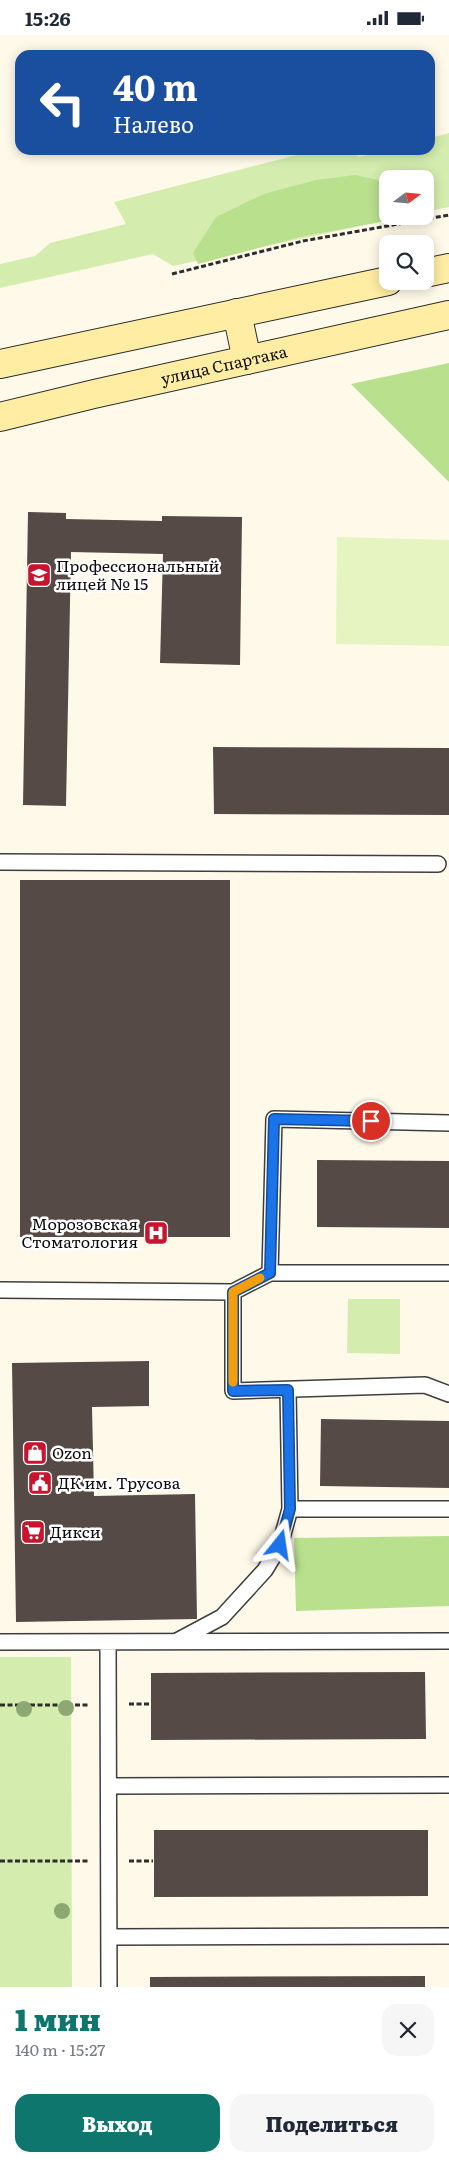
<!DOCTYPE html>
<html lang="ru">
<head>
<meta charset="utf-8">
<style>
	body { margin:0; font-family:Literata,serif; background:#f6f6f7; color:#1f2937; height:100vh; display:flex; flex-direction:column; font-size:19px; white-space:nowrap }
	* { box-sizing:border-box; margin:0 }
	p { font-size:16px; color:#747a83 }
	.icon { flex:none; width:28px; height:28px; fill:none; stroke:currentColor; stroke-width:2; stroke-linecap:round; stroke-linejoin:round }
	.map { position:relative; height:1952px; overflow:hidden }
	.drawer { display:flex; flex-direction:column; background:#fff; flex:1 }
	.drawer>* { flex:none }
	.top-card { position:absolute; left:15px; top:15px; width:420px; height:105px; border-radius:15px; box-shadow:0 2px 12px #0003; background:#1a4fa0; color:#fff; overflow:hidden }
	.needle { width:32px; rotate:74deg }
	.tools { position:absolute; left:379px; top:135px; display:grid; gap:10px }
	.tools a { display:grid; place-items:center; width:55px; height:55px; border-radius:10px; background:#fff; box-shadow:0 2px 12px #0003; font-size:25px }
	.pin { position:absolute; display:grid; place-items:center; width:42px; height:42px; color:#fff; margin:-21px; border:2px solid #fff; border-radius:50%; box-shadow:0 1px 5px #0007 }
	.me { position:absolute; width:55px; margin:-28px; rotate:15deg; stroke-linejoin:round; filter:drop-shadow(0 0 4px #0008) }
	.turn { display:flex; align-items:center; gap:18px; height:105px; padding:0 15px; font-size:22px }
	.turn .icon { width:65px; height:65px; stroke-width:2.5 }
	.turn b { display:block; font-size:35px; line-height:42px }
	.round { display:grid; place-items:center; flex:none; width:52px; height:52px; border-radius:15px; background:#f6f6f7 }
	.head { display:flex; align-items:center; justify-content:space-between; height:85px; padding:0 15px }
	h1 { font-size:30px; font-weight:800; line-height:38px; color:#0f766e }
	.cta { display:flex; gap:10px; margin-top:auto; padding:10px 15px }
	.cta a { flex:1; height:58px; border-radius:15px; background:#0f766e; color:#fff; font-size:20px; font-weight:800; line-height:58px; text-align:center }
	.cta a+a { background:#f6f6f7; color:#1f2937 }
	.status { display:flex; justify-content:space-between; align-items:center; height:35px; padding:0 25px; background:#fff; direction:ltr }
	.status svg { height:14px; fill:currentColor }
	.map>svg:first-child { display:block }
	.green { fill:#d4edae }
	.forest { fill:#b9e08c }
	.pitch { fill:#e6f4c1 }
	.building { fill:#554a46 }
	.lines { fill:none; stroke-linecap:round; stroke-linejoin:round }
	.lane-casing { stroke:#3e3e3e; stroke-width:18 }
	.secondary-casing { stroke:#2d2d2d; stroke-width:30 }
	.path { stroke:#2d2d2d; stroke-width:3; stroke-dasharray:5 2.5; stroke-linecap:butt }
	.lane { stroke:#fff; stroke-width:15 }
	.secondary { stroke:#ffeda4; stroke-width:28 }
	.tree { fill:#8ca974 }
	.route-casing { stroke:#114b97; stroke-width:12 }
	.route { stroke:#1a73e8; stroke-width:9 }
	.slow { stroke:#f59e0b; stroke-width:9 }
	.labels { text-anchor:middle; stroke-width:5; stroke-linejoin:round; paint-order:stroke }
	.street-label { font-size:16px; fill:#0b0b0b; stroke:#fff }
	.poi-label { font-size:16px; fill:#0b0b0b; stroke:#fff; text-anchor:start }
</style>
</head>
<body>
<div class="status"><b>15:26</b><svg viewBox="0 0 49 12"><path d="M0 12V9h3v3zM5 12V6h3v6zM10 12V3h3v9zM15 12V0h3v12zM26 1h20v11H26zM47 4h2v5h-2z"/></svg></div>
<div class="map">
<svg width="449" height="1952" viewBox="0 0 449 1952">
	<rect width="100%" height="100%" fill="#fff9e9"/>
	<path class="green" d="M449,98v74l-24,5v-33h-37v37h19l-234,50 -20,-12 -153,34v-24l35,-8 15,-13 76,-19 -12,-22 202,-52h34l9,7 28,-7h43v-12z
		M348,1264h52v55l-53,-1z
		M0,1622h71l1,330h-72z"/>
	<path class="forest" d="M355,140l32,7 1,34h9l-6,4 -91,17 -102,27 -5,-11 23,-36 48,-23 52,-14z
		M449,328v119l-98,-98z
		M449,1501v70l-153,5 -2,-73z"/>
	<path class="pitch" d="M337,502l112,3v106l-113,-2z"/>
	<path class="building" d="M28,477l38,1v6l96,2v-5l80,1 -2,148 -80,-2 3,-109 -92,-2 -5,254 -43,-1z
		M213,712l236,1v67l-235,-1z
		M20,845h210v357h-210z
		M317,1125l132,1v67l-132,-1z
		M149,1326v45l-57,1 2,89 101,-2 2,125 -181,3 -4,-259z
		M321,1384l128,2v67l-129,-2z
		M425,1637l1,67 -275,1v-67z
		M154,1795h274v66l-274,1z
		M425,1941v11h-275v-10z"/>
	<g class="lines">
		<defs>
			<path id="lane" d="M0,827l438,2
				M270,1238l4,-154 175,4
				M449,1238h-179l-37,19v99l192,-6 24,9
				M0,1255l233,2
				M290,1474h159
				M177,1606l45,-24 43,-47 15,-25 10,-36 -2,-119
				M0,1607l449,-1
				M108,1607l1,345
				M109,1751l340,-1
				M109,1902l340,-1"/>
			<g id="secondary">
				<path d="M425,238l24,-5"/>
				<path d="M237,278l10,47"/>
				<path d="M0,329l388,-83"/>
				<path id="s1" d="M0,382l94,-23 355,-79"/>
			</g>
		</defs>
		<use href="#lane" class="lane-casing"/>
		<use href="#secondary" class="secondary-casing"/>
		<path class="path" d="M172,239l131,-33 146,-26
			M129,1669h22
			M0,1670h88
			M0,1826h88
			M129,1826h24"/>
		<use href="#lane" class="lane"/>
		<use href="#secondary" class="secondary"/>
	</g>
	<g class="tree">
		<circle cx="66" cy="1673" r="8"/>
		<circle cx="24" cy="1674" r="8"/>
		<circle cx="62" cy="1876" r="8"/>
	</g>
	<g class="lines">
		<defs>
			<path id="route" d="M280,1510l10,-36 -2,-119 -55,1v-99l37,-19 4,-154 97,2"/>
		</defs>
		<use href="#route" class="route-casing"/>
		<use href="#route" class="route"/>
		<path class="slow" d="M233,1347v-90l27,-14"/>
	</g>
	<defs>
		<symbol id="university-square" viewBox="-11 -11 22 22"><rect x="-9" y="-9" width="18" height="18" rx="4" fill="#c8152d" stroke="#fff"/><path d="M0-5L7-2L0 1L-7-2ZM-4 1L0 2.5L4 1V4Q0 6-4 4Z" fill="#fff"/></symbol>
		<symbol id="hospital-square" viewBox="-11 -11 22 22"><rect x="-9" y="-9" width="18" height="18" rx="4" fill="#c8152d" stroke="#fff"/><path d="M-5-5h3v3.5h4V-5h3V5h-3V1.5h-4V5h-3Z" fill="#fff"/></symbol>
		<symbol id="shop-square" viewBox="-11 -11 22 22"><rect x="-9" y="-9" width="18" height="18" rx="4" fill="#c8152d" stroke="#fff"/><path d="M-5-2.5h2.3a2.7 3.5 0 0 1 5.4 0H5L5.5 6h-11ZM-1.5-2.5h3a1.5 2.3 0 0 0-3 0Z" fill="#fff"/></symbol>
		<symbol id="civic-square" viewBox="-11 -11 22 22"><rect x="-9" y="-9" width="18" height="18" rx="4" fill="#c8152d" stroke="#fff"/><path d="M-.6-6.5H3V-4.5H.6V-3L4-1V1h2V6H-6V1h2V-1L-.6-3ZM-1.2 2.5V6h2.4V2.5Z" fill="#fff"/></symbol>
		<symbol id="supermarket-square" viewBox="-11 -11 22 22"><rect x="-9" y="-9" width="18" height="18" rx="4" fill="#c8152d" stroke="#fff"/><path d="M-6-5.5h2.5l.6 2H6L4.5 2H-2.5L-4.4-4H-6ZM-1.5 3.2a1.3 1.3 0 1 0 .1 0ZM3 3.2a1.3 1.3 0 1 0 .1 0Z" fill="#fff"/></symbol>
	</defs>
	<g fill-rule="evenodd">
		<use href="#university-square" x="25" y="526" width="28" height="28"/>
		<use href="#hospital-square" x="142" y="1184" width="28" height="28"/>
		<use href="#shop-square" x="21" y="1404" width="28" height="28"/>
		<use href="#civic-square" x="26" y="1434" width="28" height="28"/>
		<use href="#supermarket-square" x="19" y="1483" width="28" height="28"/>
	</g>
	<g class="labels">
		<g class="street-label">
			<text dy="6" stroke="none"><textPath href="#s1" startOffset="230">улица Спартака</textPath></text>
		</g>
		<g class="poi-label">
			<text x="56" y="537">Профессиональный<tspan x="56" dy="18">лицей № 15</tspan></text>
			<text x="138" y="1195" text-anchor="end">Морозовская<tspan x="138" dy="18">Стоматология</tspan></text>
			<text x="52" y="1424">Ozon</text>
			<text x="58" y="1454">ДК им. Трусова</text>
			<text x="50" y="1503">Дикси</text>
		</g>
	</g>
</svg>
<div class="tools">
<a><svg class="needle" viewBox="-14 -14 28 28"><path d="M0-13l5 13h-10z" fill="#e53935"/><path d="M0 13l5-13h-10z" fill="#747a83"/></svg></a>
<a><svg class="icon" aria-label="search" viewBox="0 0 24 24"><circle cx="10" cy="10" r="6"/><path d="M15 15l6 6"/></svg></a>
</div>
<div class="pin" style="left:371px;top:1086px;background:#d93025"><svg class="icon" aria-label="arrive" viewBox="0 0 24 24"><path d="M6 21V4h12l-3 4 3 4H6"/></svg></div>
<svg class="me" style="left:280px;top:1510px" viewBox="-20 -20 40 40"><path d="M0-17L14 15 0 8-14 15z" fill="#1a73e8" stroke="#fff" stroke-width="4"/></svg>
<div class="top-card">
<div class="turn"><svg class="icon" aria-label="left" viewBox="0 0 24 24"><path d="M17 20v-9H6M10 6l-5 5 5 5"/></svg><div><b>40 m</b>Налево</div></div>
</div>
</div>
<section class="drawer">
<div class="head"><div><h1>1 мин</h1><p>140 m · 15:27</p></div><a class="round"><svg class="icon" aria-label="close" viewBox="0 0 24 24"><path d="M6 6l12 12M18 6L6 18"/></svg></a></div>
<div class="cta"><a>Выход</a><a>Поделиться</a></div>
</section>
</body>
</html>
